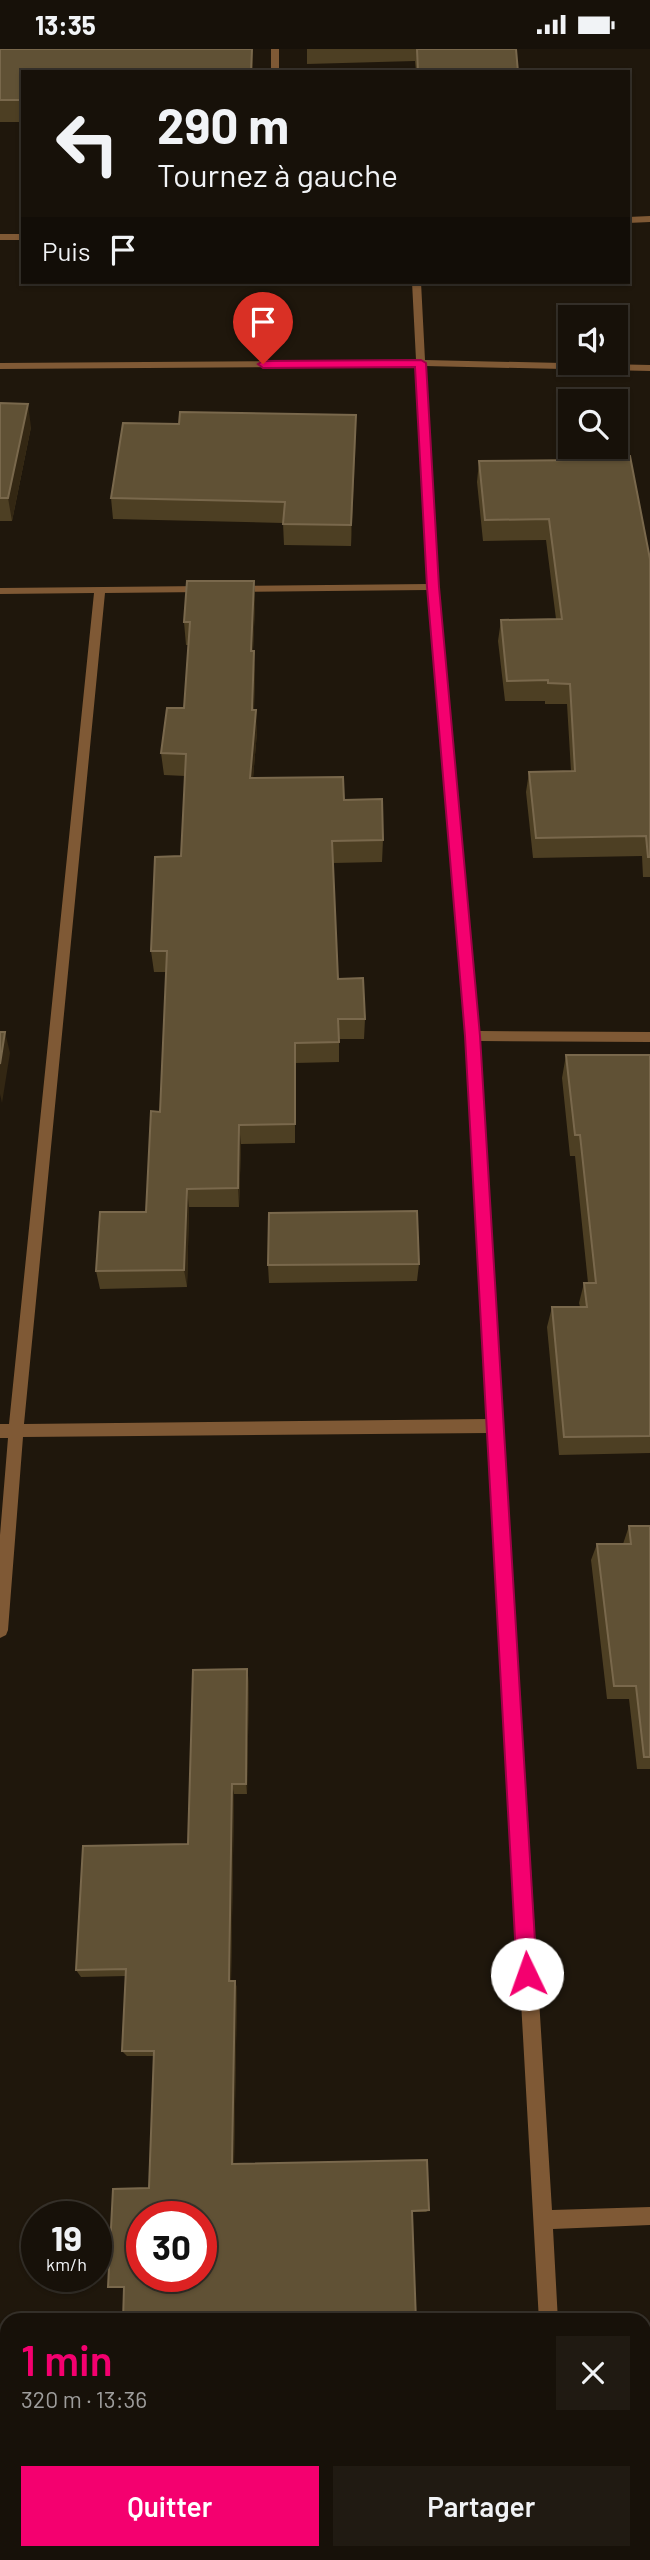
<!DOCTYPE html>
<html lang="fr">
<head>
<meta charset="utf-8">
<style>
	body { margin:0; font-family:Barlow,sans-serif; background:#201a12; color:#f1f3f6; height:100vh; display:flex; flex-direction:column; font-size:26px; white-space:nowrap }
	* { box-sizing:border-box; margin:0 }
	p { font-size:23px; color:#9e9d9c }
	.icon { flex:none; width:38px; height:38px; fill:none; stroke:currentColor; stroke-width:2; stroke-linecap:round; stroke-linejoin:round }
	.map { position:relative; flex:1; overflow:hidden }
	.side { position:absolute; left:0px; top:2264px; width:651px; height:247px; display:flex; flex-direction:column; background:#171109; border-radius:21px 21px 0 0; box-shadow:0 2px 5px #0004,0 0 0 2px #36312a }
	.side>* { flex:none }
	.hud { position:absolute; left:21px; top:21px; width:609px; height:214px; border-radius:0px; box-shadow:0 2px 5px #0004,0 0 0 2px #36312a; background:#171109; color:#f1f3f6; overflow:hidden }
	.tools { position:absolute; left:558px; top:256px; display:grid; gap:14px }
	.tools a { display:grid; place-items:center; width:70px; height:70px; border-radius:0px; background:#171109; box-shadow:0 2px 5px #0004,0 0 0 2px #36312a; font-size:35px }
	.speed { position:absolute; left:21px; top:2152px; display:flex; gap:14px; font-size:35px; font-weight:700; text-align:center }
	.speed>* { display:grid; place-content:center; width:91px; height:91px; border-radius:50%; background:#171109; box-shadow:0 2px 5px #0004,0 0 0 2px #36312a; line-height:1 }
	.speed small { font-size:18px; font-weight:400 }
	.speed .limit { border:10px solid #d22; background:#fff; color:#111 }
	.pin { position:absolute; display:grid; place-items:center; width:60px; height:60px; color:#fff; margin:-72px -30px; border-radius:50% 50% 50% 0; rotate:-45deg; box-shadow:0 0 7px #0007 }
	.pin .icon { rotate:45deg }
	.me { position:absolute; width:77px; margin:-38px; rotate:357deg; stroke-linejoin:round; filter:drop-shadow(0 0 5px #0008) }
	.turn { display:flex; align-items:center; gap:24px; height:147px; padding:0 21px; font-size:32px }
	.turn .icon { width:91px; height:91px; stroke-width:2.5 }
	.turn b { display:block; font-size:49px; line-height:60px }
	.then { display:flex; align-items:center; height:66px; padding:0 21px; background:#0003; gap:14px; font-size:26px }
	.round { display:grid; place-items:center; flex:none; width:74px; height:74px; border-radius:0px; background:#201a12 }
	.overview { display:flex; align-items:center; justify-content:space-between; height:119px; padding:0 21px }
	h1 { font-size:42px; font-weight:600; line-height:52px; color:#f4006f }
	.button { display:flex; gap:14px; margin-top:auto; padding:14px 21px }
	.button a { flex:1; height:80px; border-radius:0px; background:#f4006f; color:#fff; font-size:28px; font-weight:600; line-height:80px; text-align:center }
	.button a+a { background:#201a12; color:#f1f3f6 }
	.status { display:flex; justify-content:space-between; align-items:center; height:49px; padding:0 35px; background:#171109; direction:ltr }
	.status svg { height:19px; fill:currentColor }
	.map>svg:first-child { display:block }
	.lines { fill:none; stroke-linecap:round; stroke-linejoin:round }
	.minor { fill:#7f5935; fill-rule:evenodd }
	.wall { fill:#4d3f23 }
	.shaded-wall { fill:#332713 }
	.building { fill:#605135; stroke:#79684c; stroke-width:2; fill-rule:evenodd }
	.route { fill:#f4006f; stroke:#9f0048; stroke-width:2 }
</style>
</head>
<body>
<div class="status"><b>13:35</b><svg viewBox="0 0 49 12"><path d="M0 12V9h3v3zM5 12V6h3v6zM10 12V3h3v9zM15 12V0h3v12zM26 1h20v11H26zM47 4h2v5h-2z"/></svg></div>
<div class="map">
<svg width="650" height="2511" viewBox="0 0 650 2511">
	<rect width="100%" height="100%" fill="#1f170c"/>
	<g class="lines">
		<path class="minor" d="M271,0h8v23h-8z
			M650,167v6l-22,1v-6z
			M0,185h23v6h-23z
			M412,233h9l4,78 225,5v6l-225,-5 13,221 41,444 171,1v10l-170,-1 72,1169 98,-3v18l-97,4 5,92h-19l-50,-888 -466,4 -15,193 -2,5 -6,3v-103l8,-97h-8v-14h9l85,-831 -94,1v-6l205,-2 5,3 -5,3 -100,1 -81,831 464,-5 -21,-383 -39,-446 -192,2 -5,-3 5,-3 192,-2 -12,-218 -416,3v-6l416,-3z
			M553,2504h20v7h-20z"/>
	</g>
	<path class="wall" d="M0,0h253v23h-230v50h-23z
		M307,0h209l2,23h-102l-1,-11 -108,3z
		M0,354l31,24 -19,94h-12z
		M356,366l-5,131 -67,-1 -1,-22 -170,-4 -2,-21 68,-74z
		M587,408l63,102v318h-7l-1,-21 -109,2 -7,-66 3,-20 42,-1 -4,-67h-22v-3h-40l-7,-60 3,-21 55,-1 -10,-79 -63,1 -6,-59 2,-21 108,-1z
		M254,532l1,23 -2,47 2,23 -1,36 3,22 -4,46 91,22 39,40 -1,22 -49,1 5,116 27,40 -1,20h-25v23l-44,1v80l-54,1 -2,63h-50l-2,80 -87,2 -4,-18 50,-59 14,-100 6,-140h-12l-3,-21 30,-95 4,-80 -21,-1 -3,-22 23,-45 4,-63h-2l-2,-23z
		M566,1006h84v398l-91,2 -12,-128 5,-20h28l-1,-4 5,-20h4l-13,-127h-5l-8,-78z
		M419,1215l-2,17 -148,2 -1,-18z
		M629,1477h21v243h-13l-8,-70h-22l-16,-139 6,-16h26z
		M249,1632l-2,113h-13l-3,187 6,6 -3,177 195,46 -3,2h-14l-263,-24 5,-132h-27l-5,-5 4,-75 -45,1 -5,-7 112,-126z
		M644,2370h6v122l-6,-6z"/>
	<path class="shaded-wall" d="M252,0h1v23h-2z
		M28,355l3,23 -19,94 -4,-23z
		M356,366v22l-5,109v-21z
		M254,532l1,23 -3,70 -1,-23z
		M254,602l1,23 -2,58 -1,-22z
		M256,661l1,22 -6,68 -1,-22z
		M5,983l5,21 -8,50 -2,-9v-30z
		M239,1076l2,19 -2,63 -1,-19z
		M187,1140l2,18 -2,80 -3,-17z
		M247,1620l2,12 -2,113 -1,-10z
		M232,1735l2,10 -3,193 -2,-6z
		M235,1932l2,6 -3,179 -2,-2z"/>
	<path class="building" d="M0,0h252l-1,23h-45v-3l-183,3v28h-23z
		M417,0h99l2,23h-100z
		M0,354l28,1 -20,94h-8z
		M180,363l176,3 -5,110 -68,-1 2,-22 -174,-4 12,-75 56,1z
		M630,407l20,103v298h-2l-2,-21 -110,2 -7,-66 46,-1 -5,-87 -22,-1v-3l-41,1 -6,-61 61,-1 -13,-100 -64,1 -6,-59 109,-1 -1,-3z
		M187,532h67l-3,70h3l-2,59h4l-6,68 93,-1 1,23 38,-1 1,41 -51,1 6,138 25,-1 2,41h-27l1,23 -44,1v81l-56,1 -1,63 -51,1 -3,81 -88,1 4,-59h46l5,-101 9,1 7,-161h-16l4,-94 26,-1 5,-102 -25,-1 6,-45h17l6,-86h-6z
		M0,983h5l-5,32z
		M566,1006h84v381l-86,1 -12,-130h35l-3,-24h12l-16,-148h-5z
		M417,1162l2,53 -151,1 1,-52z
		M629,1477h21v231h-6l-8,-71h-22l-17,-142h34z
		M247,1620l-1,115h-14l-3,197h6l-3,183 195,-4 2,50 -17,1 4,110h-293l1,-34h-16l5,-98 36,-1 5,-137h-32l4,-82 -50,1 7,-124 105,-2 5,-174zM142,2168h59v60h-59z
		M644,2374h6v90l-6,-69z
		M104,2504h111v7h-111z"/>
	<path class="route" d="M421,311l5,3 13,224 41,449 57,938 -3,7 -7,2 -7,-2 -3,-7 -52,-938 -38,-449 -12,-220 -152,1 -5,-4 5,-3z"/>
</svg>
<div class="tools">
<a><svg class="icon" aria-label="sound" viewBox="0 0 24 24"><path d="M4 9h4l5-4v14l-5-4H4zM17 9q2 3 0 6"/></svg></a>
<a><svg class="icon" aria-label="search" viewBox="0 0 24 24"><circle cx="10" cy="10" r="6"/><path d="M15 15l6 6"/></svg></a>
</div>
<div class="speed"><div>19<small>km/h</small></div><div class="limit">30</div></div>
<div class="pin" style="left:263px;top:315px;background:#d93025"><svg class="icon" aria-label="arrive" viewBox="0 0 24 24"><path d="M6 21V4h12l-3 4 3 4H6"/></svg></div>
<svg class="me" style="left:527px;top:1925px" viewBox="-20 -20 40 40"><circle r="19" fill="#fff"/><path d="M0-13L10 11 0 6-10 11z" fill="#f4006f"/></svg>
<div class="hud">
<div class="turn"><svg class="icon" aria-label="left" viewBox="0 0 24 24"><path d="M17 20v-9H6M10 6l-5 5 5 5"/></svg><div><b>290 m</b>Tournez à gauche</div></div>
<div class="then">Puis<svg class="icon" aria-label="arrive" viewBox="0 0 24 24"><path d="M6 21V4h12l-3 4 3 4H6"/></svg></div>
</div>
<section class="side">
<div class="overview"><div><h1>1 min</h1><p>320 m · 13:36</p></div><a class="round"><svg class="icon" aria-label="close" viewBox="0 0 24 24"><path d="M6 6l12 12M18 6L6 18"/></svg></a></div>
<div class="button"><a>Quitter</a><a>Partager</a></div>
</section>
</div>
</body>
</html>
